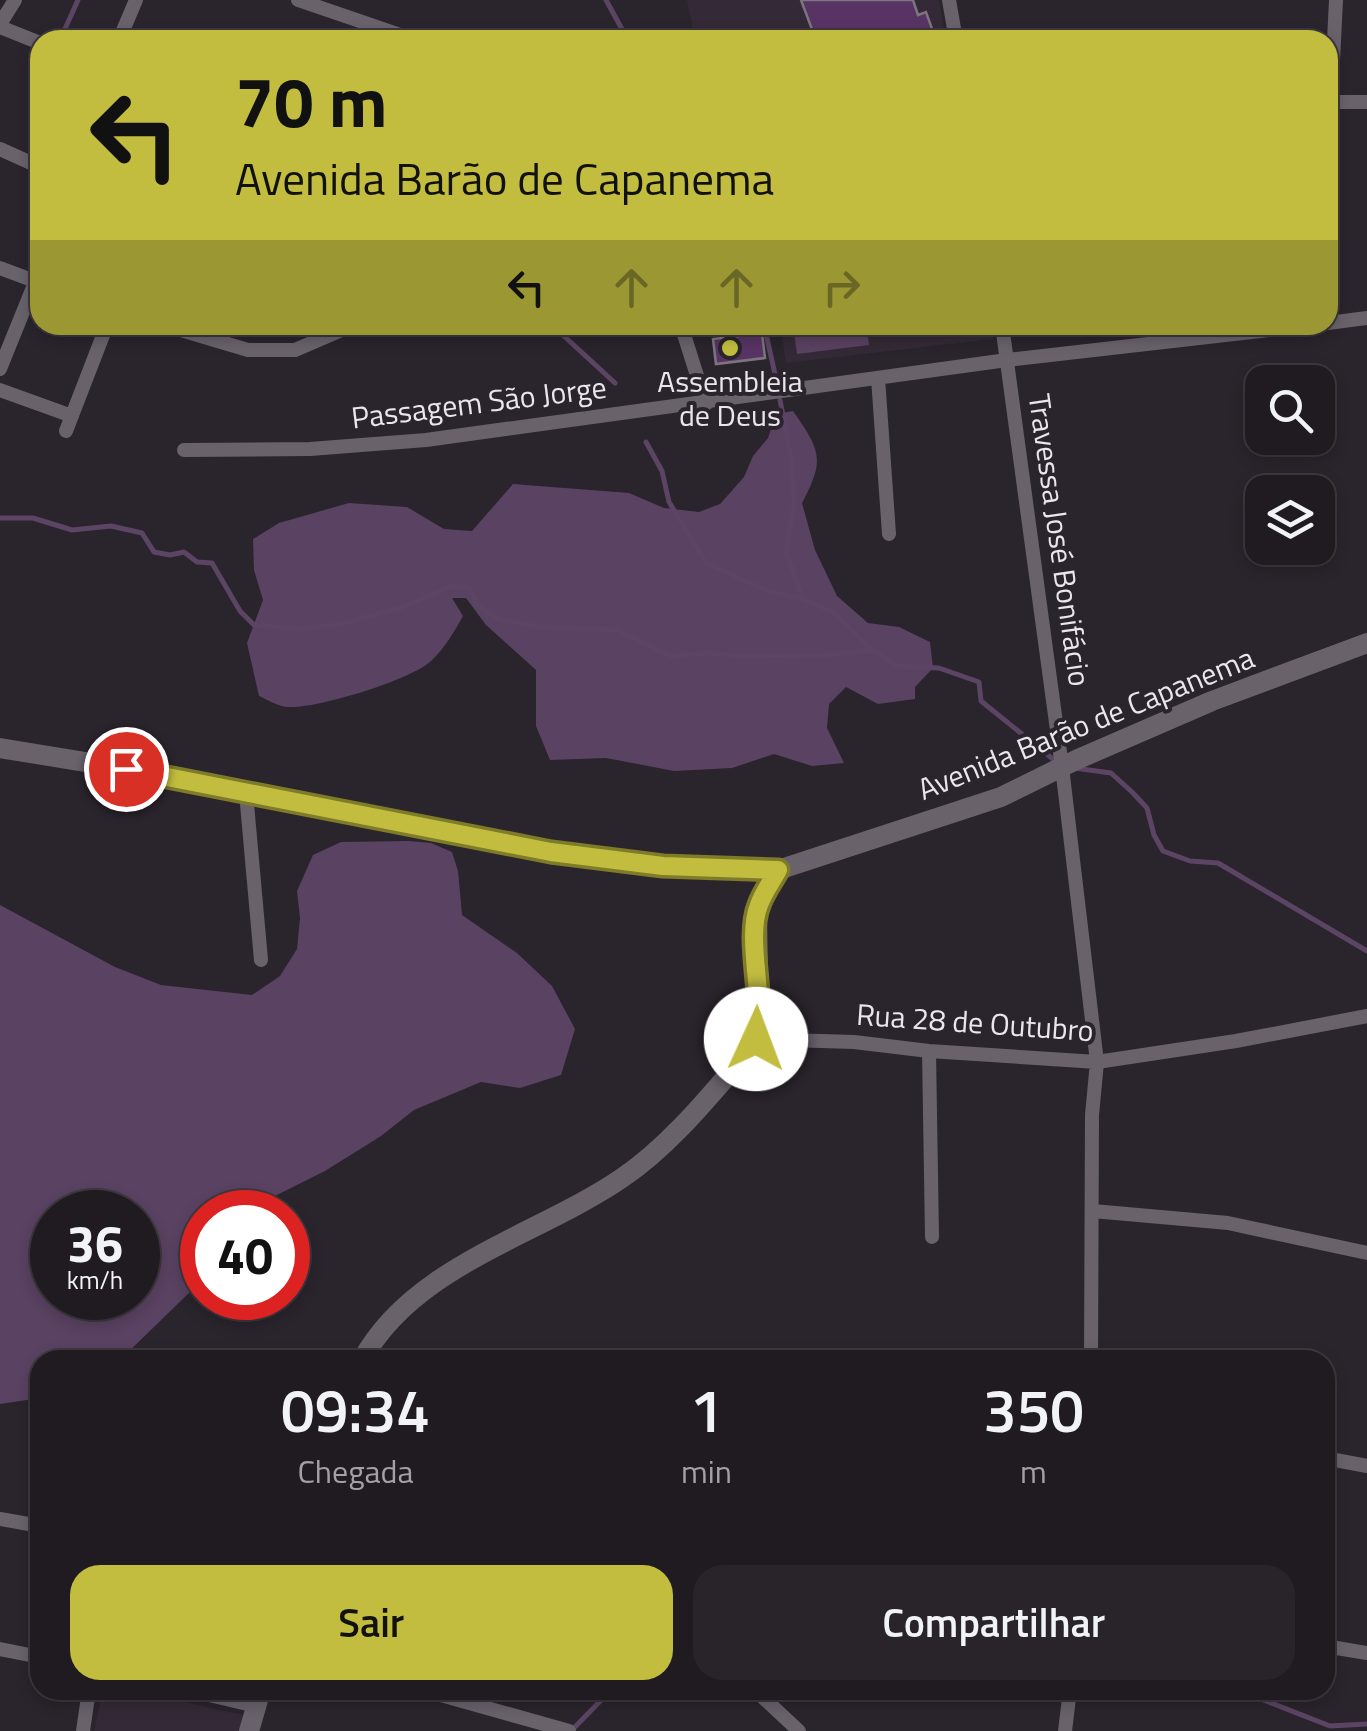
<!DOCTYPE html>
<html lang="pt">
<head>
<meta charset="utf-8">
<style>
	body { margin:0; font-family:"Titillium Web",sans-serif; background:#28242a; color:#f1f3f6; height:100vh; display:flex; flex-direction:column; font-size:38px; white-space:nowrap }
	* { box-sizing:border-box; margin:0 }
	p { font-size:32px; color:#a2a1a5 }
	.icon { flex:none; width:55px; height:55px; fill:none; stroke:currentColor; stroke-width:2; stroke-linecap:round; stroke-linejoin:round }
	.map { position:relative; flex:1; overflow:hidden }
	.sheet { position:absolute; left:30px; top:1350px; width:1305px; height:350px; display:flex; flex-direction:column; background:#201b21; border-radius:30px; box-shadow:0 5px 15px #0003,0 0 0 2px #3d393f }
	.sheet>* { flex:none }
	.hud { position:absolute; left:30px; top:30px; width:1308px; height:305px; border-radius:30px; box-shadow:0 5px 15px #0003,0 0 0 2px #3d393f; background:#c2bd3f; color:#111; overflow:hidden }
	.buttons { position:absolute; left:1245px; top:365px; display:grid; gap:20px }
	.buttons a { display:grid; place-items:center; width:90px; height:90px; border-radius:20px; background:#201b21; box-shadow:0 5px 15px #0003,0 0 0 2px #3d393f; font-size:50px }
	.speed { position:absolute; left:30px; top:1190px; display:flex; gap:20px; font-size:50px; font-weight:700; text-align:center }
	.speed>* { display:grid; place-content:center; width:130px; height:130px; border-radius:50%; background:#201b21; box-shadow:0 5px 15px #0003,0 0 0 2px #3d393f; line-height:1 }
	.speed small { font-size:25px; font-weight:400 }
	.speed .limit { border:15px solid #d22; background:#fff; color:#111 }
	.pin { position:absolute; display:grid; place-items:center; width:85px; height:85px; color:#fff; margin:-42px; border:5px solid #fff; border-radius:50%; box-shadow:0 2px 10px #0007 }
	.me { position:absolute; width:110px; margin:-55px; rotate:2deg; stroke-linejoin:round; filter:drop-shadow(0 0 8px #0008) }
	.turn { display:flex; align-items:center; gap:35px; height:210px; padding:0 40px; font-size:45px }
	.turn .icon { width:130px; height:130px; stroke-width:2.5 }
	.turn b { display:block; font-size:70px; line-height:85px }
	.lanes { display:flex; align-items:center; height:95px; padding:0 40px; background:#0003; justify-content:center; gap:50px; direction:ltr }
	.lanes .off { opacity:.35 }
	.eta { display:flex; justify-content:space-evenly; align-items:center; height:170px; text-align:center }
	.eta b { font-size:60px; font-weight:600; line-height:70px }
	.cta { display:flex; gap:20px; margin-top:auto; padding:20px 40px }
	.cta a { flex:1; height:115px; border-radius:30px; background:#c2bd3f; color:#111; font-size:40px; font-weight:600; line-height:115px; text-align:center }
	.cta a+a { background:#28242a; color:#f1f3f6 }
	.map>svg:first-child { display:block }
	.built { fill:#342a37 }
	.green { fill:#5a4262; fill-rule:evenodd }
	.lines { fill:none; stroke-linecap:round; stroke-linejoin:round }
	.stream { stroke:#5c4564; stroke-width:5 }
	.building { fill:#583464; stroke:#7c757f; stroke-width:2.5 }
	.street { stroke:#69626b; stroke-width:14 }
	.secondary { stroke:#69626b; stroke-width:20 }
	.route-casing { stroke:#7e7b29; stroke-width:25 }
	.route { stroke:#c2bd3f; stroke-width:18 }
	.poi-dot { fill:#c2bd3f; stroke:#2a242c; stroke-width:4 }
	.labels { text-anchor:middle; stroke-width:8; stroke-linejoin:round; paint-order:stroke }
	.poi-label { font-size:30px; fill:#eae6ec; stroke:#2a242c }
	.street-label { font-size:30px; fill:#eae6ec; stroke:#2a242c }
</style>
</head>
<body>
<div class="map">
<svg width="1367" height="1731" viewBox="0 0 1367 1731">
	<rect width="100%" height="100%" fill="#2a242c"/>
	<path class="built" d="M687,0h252l7,40h-251z
		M780,325h210l3,14 -207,24z
		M103,1690h27l117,26 -4,15h-149z"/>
	<path class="green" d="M793,325h73l3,20 -72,9z
		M793,411c28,40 32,49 9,92l13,47 22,46 31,27 31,4 31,15 3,26 -18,19v12l-37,5 -32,-17 -17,17 -2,24 17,35 -32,3 -38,-12 -42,14 -58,3 -68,-13 -56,2 -14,-34v-56l-50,-45 -20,-27h-14l11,18c-9,16 -18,32 -32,45 -20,19 -115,48 -143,46 -9,0 -20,-7 -29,-11l-12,-53 16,-43 -9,-30 -1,-31 26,-16 70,-20 58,4 37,22 28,2 41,-47 116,9 35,15 35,4 21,-8 24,-27 9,-21 15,-18 8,-24z
		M409,841l22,2 21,9 6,19 4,44 55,38 35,33 23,43 -14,46 -41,13 -39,-6 -67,28 -33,26 -56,35 -52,26 -17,15h-54v61l-11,18 -71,69h-80v38l-40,6v-499l115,62 46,18 91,10 28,-19 17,-27 3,-31 -3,-27 16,-36 28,-13zM52,1212h86v86h-86z"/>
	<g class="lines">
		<path class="stream" d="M606,0l22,40
			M60,40l18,-40
			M552,325l63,58
			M764,325l13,58
			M780,400l12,63 2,42 -8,47 17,47 30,13 40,38
			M646,442l16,29 7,31 37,61 61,28 36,8
			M0,518h33l39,12 39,-4 31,7 12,19 16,3 14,-3 13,10 15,1 28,48 14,14 47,4 35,-4 67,-18 49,-21 18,2 7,17 20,14 45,8 74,3 54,26 39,-3 34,3 86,-1 44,-5 25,16 41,2 40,14 2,19 78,63
			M1074,768l37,5 21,19 15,16 7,27 9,16 27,10 28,2 149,88
			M1238,1690l92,36 37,-2
			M573,1729l38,-39"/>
	</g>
	<path class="building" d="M801,0h112l5,15 8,-3 9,25 -8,3h-111z
		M738,325h23l4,33 -49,6 -3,-25 26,-3z"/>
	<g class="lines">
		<path class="street" d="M298,0l117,40
			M949,0l7,40
			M0,24l15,-24
			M0,27l40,16
			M119,40l17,-40
			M1328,102h39
			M1331,102l5,-102
			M0,149l40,18
			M0,268l40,15
			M1328,323l39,-5
			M164,325l84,25h47l58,-25
			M681,325l25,79
			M1002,325l60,442 35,295 -5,53 -1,245
			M0,369l40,-99
			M878,378l11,156
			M0,390l72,26
			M66,431l41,-106
			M184,450l126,-1 116,-9 581,-80 307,-35
			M246,793l15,167
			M756,1039l98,3 75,9 168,11 139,-21 131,-25
			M929,1051l3,186
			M1093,1211l135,12 139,30
			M1325,1458l42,8
			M0,1519l40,7
			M1325,1646l42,7
			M0,1649l40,8
			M188,1690l68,16
			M423,1690l146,41
			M755,1690l44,41
			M83,1731l6,-41
			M1065,1731l5,-41"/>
		<path class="secondary" d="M0,748l158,26 393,78 112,14 115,4 223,-73 75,-37 136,-59 155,-58
			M362,1360c52,-95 175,-124 260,-182 49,-33 90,-85 129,-130l8,-20 -2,-115 21,-43
			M249,1731l12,-41"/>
	</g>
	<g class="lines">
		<defs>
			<path id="route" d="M126,769l425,83 112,14 115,4c-6,11 -15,23 -19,35 -14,35 7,94 -3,134"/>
		</defs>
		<use href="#route" class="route-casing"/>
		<use href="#route" class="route"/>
	</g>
	<circle class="poi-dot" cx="730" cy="348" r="10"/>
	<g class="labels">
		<g class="poi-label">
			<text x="730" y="392">Assembleia<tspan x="730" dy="34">de Deus</tspan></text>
		</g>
		<g class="street-label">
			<text transform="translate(479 403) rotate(-7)" y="10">Passagem São Jorge</text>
			<text transform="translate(1059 540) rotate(82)" y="10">Travessa José Bonifácio</text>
			<text transform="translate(1086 724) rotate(-22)" y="10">Avenida Barão de Capanema</text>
			<text transform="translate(975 1023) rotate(4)" y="10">Rua 28 de Outubro</text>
		</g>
	</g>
</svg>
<div class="buttons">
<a><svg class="icon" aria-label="search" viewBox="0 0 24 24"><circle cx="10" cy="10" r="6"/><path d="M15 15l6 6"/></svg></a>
<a><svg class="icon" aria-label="layers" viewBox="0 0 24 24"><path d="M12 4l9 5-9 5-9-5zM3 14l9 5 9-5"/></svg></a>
</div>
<div class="speed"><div>36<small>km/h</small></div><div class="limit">40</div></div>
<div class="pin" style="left:126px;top:769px;background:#d93025"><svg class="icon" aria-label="arrive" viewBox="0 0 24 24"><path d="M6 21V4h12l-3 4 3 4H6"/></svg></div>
<svg class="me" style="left:756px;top:1039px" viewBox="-20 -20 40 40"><circle r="19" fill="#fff"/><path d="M0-13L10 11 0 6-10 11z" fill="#c2bd3f"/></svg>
<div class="hud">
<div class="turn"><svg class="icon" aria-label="left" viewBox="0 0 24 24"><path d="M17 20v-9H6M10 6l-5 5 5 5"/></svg><div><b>70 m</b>Avenida Barão de Capanema</div></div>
<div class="lanes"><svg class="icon" aria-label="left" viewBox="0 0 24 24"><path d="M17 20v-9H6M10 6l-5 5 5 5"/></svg><svg class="icon off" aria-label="ahead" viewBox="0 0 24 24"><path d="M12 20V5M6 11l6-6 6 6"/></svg><svg class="icon off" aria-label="ahead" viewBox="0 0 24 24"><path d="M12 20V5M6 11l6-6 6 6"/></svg><svg class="icon off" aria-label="right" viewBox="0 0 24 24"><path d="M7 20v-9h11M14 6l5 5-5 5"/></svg></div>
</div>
<section class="sheet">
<div class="eta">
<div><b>09:34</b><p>Chegada</p></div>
<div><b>1</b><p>min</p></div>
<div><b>350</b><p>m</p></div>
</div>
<div class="cta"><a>Sair</a><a>Compartilhar</a></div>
</section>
</div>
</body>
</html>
